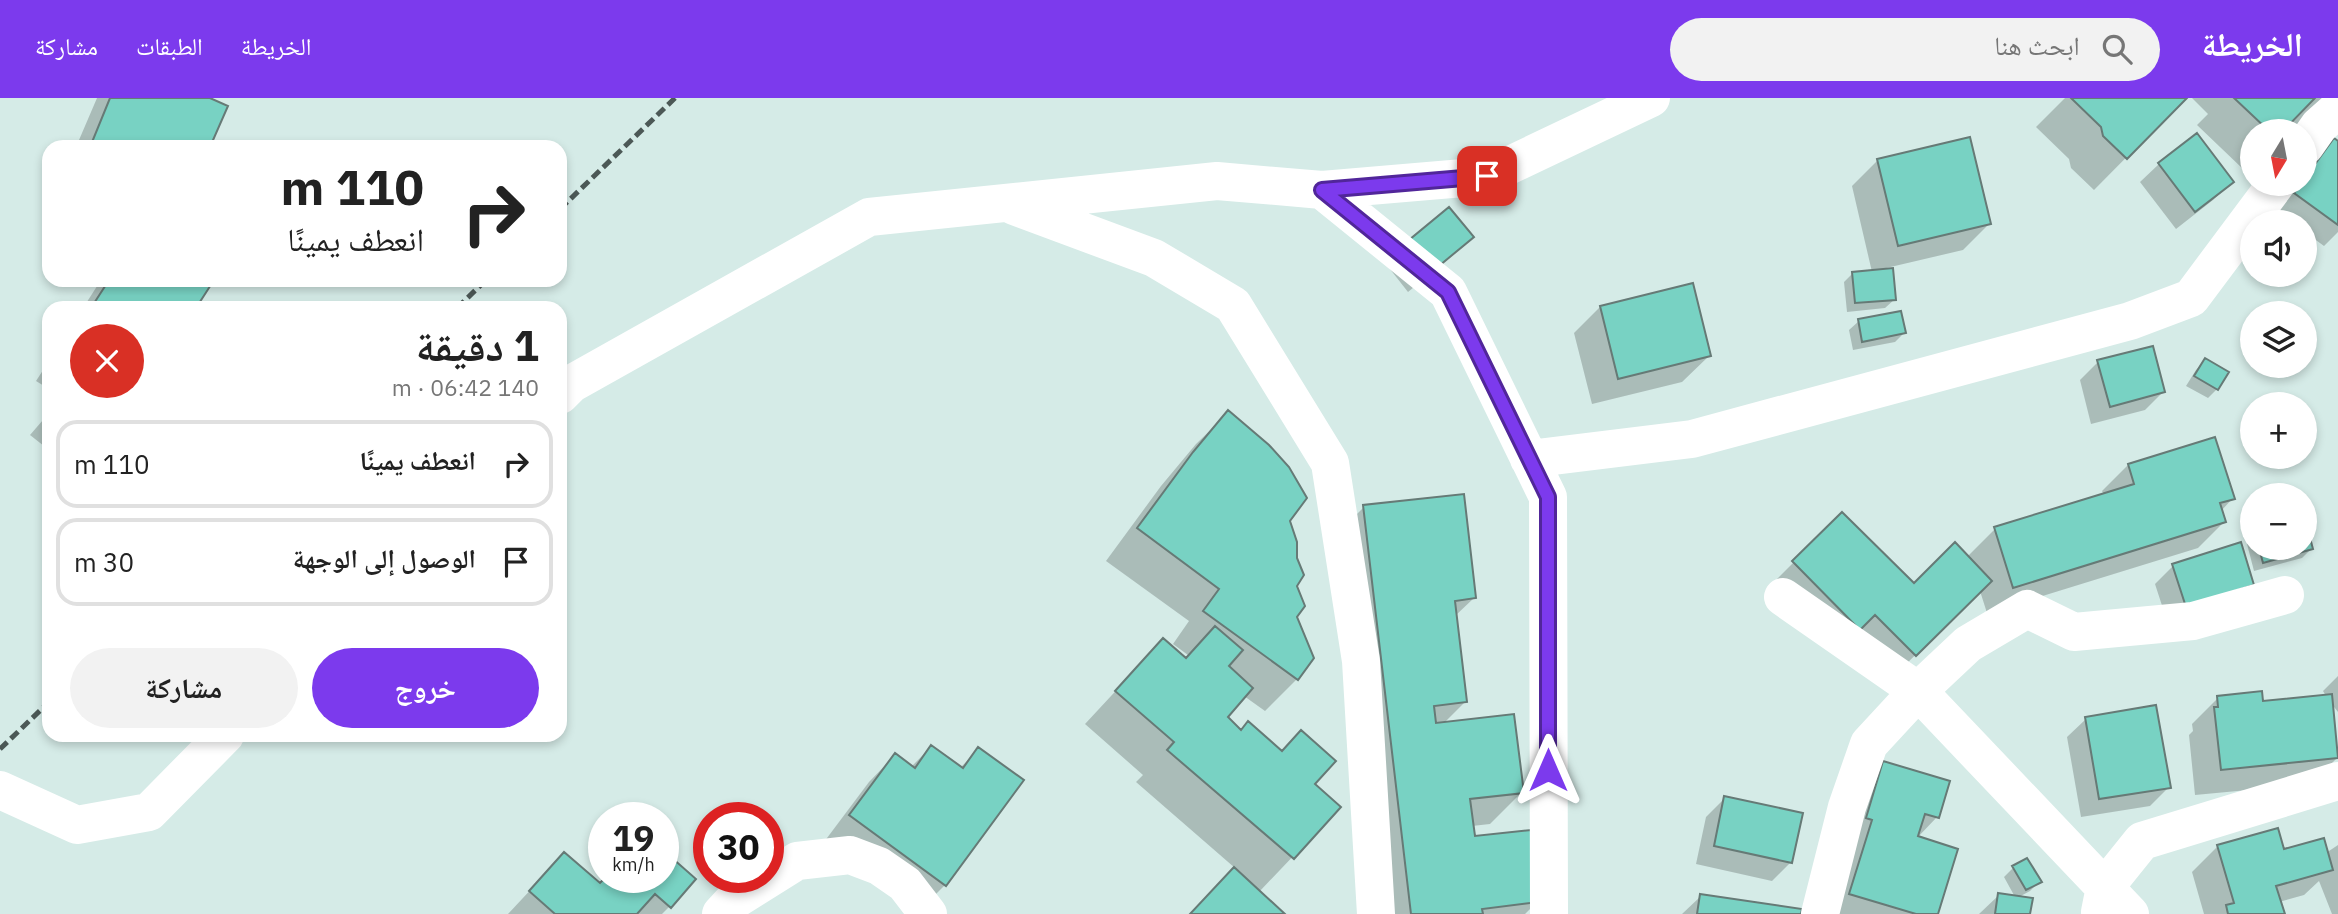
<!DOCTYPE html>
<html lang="ar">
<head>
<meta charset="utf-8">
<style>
	body { margin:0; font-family:"IBM Plex Sans","Noto Naskh Arabic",sans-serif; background:#f2f2f2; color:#222; direction:rtl; height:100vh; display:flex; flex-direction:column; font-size:26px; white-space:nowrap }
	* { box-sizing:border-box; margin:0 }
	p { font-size:23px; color:#767676 }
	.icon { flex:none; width:38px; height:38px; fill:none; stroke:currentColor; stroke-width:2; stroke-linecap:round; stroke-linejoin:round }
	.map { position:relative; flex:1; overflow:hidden; direction:ltr }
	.details { position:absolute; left:42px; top:203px; width:525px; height:441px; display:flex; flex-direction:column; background:#fff; border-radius:21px; box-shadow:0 4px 10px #0003; direction:rtl }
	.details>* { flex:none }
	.banner { position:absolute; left:42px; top:42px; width:525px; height:147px; border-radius:21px; box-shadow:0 4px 10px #0003; direction:rtl; background:#fff; color:#222; overflow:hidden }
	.needle { width:46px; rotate:190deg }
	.controls { position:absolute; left:2240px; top:21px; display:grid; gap:14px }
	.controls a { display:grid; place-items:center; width:77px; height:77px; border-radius:50%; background:#fff; box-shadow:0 4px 10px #0003; font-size:35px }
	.speed { position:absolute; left:588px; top:704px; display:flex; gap:14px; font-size:35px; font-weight:700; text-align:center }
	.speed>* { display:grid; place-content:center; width:91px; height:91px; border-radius:50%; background:#fff; box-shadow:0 4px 10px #0003; line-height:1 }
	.speed small { font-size:18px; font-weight:400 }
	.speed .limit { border:10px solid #d22; background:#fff; color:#111 }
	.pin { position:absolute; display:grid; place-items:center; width:60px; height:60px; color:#fff; margin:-30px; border-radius:14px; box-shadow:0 4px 10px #0006 }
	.me { position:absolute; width:77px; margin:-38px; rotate:0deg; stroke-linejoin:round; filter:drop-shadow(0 0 5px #0008) }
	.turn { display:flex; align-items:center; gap:24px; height:147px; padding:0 28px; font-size:32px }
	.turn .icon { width:91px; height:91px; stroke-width:2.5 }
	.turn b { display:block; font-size:49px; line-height:60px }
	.round { display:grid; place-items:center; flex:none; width:74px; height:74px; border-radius:37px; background:#f2f2f2 }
	.overview { display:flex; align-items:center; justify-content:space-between; height:119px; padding:0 28px }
	h1 { font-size:42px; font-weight:700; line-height:52px }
	.cta { display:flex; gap:14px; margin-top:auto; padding:14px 28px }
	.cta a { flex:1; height:80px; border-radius:42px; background:#7c3aed; color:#fff; font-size:28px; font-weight:700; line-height:80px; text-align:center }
	.cta a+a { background:#f2f2f2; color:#222 }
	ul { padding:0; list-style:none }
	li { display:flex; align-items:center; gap:21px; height:88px; margin:0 14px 10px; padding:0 14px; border:4px solid #e0e0e0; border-radius:21px }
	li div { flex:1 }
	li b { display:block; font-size:26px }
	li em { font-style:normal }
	header { display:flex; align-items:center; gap:42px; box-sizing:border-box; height:98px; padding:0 35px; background:#7c3aed; color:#fff }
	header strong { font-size:33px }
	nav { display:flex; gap:38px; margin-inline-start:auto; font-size:24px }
	.search { width:490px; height:63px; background:#f2f2f2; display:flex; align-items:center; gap:18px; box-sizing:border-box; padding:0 24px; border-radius:38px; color:#767676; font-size:26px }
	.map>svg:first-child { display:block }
	.shadow { fill:#0003 }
	.building { fill:#78d2c3; stroke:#667a76; stroke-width:2 }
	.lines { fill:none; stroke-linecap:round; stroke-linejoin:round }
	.minor { stroke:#fff; stroke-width:38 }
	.rail { stroke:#4c5856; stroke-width:5; stroke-dasharray:10 5; stroke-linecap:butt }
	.route-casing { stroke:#51269a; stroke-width:18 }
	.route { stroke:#7c3aed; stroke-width:12 }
</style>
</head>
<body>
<header>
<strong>الخريطة</strong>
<div class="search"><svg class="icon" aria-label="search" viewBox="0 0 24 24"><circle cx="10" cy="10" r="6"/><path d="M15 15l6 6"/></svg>ابحث هنا</div>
<nav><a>الخريطة</a><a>الطبقات</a><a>مشاركة</a></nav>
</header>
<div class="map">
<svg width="2338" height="816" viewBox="0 0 2338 816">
	<rect width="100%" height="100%" fill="#d5ebe7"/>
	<path class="shadow" d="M97,0h109l2,49h-132z
		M2065,0h120l-91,92 -23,-22 -2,-9 -33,-32z
		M2192,0h137l-31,31 -8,-8 -9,10h-29v29l-9,9 -46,-44 11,-11z
		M2338,45v89l-14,14 -19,-14v-10h-14l-14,-10 21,-28h7v-10l11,-15z
		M1878,62l111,64 -26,26 -81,19 13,30 -10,9 -38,4 -3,-30 9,-9 19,-1 -20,-86z
		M2159,66l73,18 -19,18 -37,29 -36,-47z
		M1471,138l-18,19 -45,37 -22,-28z
		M101,182h111l-18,28h-111z
		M1600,209l109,49 -27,26 -90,22 -18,-71z
		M1859,223l45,12 -9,9 -42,8 -4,-20z
		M2205,262l12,29 -9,9 -22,-12 10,-16z
		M49,263v28l-13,-8z
		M2098,264l65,30 -18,18 -54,14 -11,-44z
		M49,315v37l-19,-15z
		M1228,315l60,108 7,65 2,93 -32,32 -21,-15 -19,21 15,14 72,53 27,24 -80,84 23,22h-92l45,-46 -99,-86 7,-7 -58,-51 78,-84 22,19 3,-4 -15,-11 16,-23 -83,-60 55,-75 35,-42z
		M2128,367l105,33 -12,13 3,11 -26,26 -211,65 -7,-22 -91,90 -122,-92 75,-75 72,72 53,-29 28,-28 109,-34 -2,-4z
		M1364,409l110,91 -19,18 11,85 -23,23 79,68 -32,32 -18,2 1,12 64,64 -12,12h-149l-44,-375z
		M2305,426l6,25 -9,9 -48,13 -7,-27 5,-6v10h53z
		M2173,468l61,37 -66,21 -13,-40z
		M2338,578v36l-7,-9 6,55 -26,26 -116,11 -6,-60 4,-4 -1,-7 26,-26 43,4 65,-6 -3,-5z
		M2086,621l83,68 -19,19 -69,11 -14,-80z
		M931,649l29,21 18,-18 -33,135 -26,26 -95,-69 45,-60 26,-27 16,12z
		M1884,665l53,54 -20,21 39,12 -20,64h-110l15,-70z
		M1725,700l66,64 -19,19 -76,-17 10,-47z
		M2338,747v69h-6l-13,-33 -15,14 -25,7 4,12h-79l-12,-42 26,-26 108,7z
		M564,756l34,30 7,-7h58l7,29 -8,8h-154z
		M2027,762l12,22 -9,9 -13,7 14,2 -2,14h-50l20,-19 16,2 -11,-20 9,-9z
		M1701,798l99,15 -1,3h-117z"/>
	<path class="building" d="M110,0h100l18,8 -18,41h-76l-11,-4 -1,4h-32z
		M2071,0h116l-60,61 -24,-23 -2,-9z
		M2234,0h81l-32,33h-14z
		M2197,35l37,49 -39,30 -37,-49z
		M1970,39l21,87 -93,22 -21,-87z
		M2334,40l4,3v84l-44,-32 7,-9h4v-6z
		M1449,109l25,30 -46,38 -25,-30z
		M1893,170l3,32 -41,3 -3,-31z
		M109,182h105l-18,28h-105z
		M1693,185l18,73 -93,23 -18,-73z
		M1901,213l5,22 -44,9 -4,-23z
		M2153,248l12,46 -55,15 -13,-47z
		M2205,260l24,14 -11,18 -24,-14z
		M1228,312l41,35 20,22 18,31 -17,23 7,21v16l7,17 -7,11 8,20 -8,11 17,41 -16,22 -95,-69 16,-22 -82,-61 56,-76z
		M2215,339l20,62 -15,4 6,19 -213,66 -19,-61 140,-43 -6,-20z
		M1464,396l12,104 -21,3 12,101 -33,4 2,17 78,-9 10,79 -54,6 5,37 56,-6 8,72 -57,7 1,5h-72l-48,-409z
		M1842,414l72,71 41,-41 37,39 -76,75 -41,-41 -15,15 -68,-69z
		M2305,421l8,30 -50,14 -4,-15h46z
		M2241,444l13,43 -68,22 -14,-43z
		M1215,528l28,24 -14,16 24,22 -25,29 13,13 7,-9 34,30 19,-21 35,31 -21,23 26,23 -47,52 -127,-109 7,-8 -59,-51 48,-53 23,20z
		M2262,593l1,10 69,-7 6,64 -117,12 -7,-63h4l-1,-11z
		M2156,607l15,83 -72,11 -14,-82z
		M931,647l32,23 15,-21 46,33 -78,106 -97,-71 46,-62 20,15z
		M1883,663l67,20 -11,37 -14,-4 -7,22 40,13 -20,65h-22l-67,-20 23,-74 -6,-2z
		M1724,698l79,17 -11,50 -78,-17z
		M2278,730l6,21 40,-11 9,32 -57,16 9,28h-57l-2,-9 8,-2 -17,-58z
		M663,752l33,29 -25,29 -16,-14 -18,20h-82l-26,-23 35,-39 36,31 6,-6h57z
		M2027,760l15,24 -16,8 -14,-24z
		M1234,769l51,47h-95z
		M1998,795l35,5 -3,16h-35z
		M1700,796l102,15 -1,5h-104z"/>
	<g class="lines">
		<path class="minor" d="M2305,48l14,-20 19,-17
			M1322,92l126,102 100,205 1,417
			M1014,108l140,52 79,47 97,158 31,198 15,253
			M560,297l11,-11 298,-167 348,-36 105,9 165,-14 164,-78
			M1529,361l163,-20 438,-118 61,-23 85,-114
			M1783,499l135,94 212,223
			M0,692l77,35 72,-13 76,-77
			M2100,814l5,-25 37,-46 196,-60
			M721,816l12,-13 64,-40 53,-6 29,11 26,18 23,30
			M1820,816l27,-107 22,-63 49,-53 50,-47 59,-35 47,23 119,-11 92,-26"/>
		<path class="rail" d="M560,111l115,-111
			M457,210l29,-28
			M0,651l49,-47"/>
	</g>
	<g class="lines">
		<defs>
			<path id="route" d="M1487,78l-165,14 126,102 100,205v273"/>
		</defs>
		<use href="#route" class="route-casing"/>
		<use href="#route" class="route"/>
	</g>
</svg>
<div class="controls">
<a><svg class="needle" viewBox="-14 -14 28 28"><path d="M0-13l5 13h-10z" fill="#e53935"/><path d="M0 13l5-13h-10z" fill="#767676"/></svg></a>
<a><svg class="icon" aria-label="sound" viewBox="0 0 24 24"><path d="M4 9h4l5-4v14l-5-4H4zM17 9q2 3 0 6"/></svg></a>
<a><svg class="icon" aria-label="layers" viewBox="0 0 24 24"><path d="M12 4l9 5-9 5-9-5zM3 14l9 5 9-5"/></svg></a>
<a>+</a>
<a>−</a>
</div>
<div class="speed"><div>19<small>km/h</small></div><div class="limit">30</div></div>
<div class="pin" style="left:1487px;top:78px;background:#d93025"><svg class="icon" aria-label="arrive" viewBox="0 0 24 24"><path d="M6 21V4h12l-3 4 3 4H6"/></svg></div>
<svg class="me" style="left:1548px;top:672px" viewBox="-20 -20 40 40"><path d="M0-17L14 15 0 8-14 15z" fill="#7c3aed" stroke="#fff" stroke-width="4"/></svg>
<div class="banner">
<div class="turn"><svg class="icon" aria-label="right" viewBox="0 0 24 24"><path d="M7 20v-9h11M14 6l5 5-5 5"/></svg><div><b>110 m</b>انعطف يمينًا</div></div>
</div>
<section class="details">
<div class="overview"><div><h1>1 دقيقة</h1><p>140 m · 06:42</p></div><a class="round" style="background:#d93025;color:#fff"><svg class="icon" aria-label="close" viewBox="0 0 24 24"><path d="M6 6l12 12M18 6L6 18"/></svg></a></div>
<ul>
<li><svg class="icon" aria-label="right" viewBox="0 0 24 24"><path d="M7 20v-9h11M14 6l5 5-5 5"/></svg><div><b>انعطف يمينًا</b></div><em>110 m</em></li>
<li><svg class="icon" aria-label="arrive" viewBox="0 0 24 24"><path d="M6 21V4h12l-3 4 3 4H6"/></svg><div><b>الوصول إلى الوجهة</b></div><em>30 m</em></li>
</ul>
<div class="cta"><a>خروج</a><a>مشاركة</a></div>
</section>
</div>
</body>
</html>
